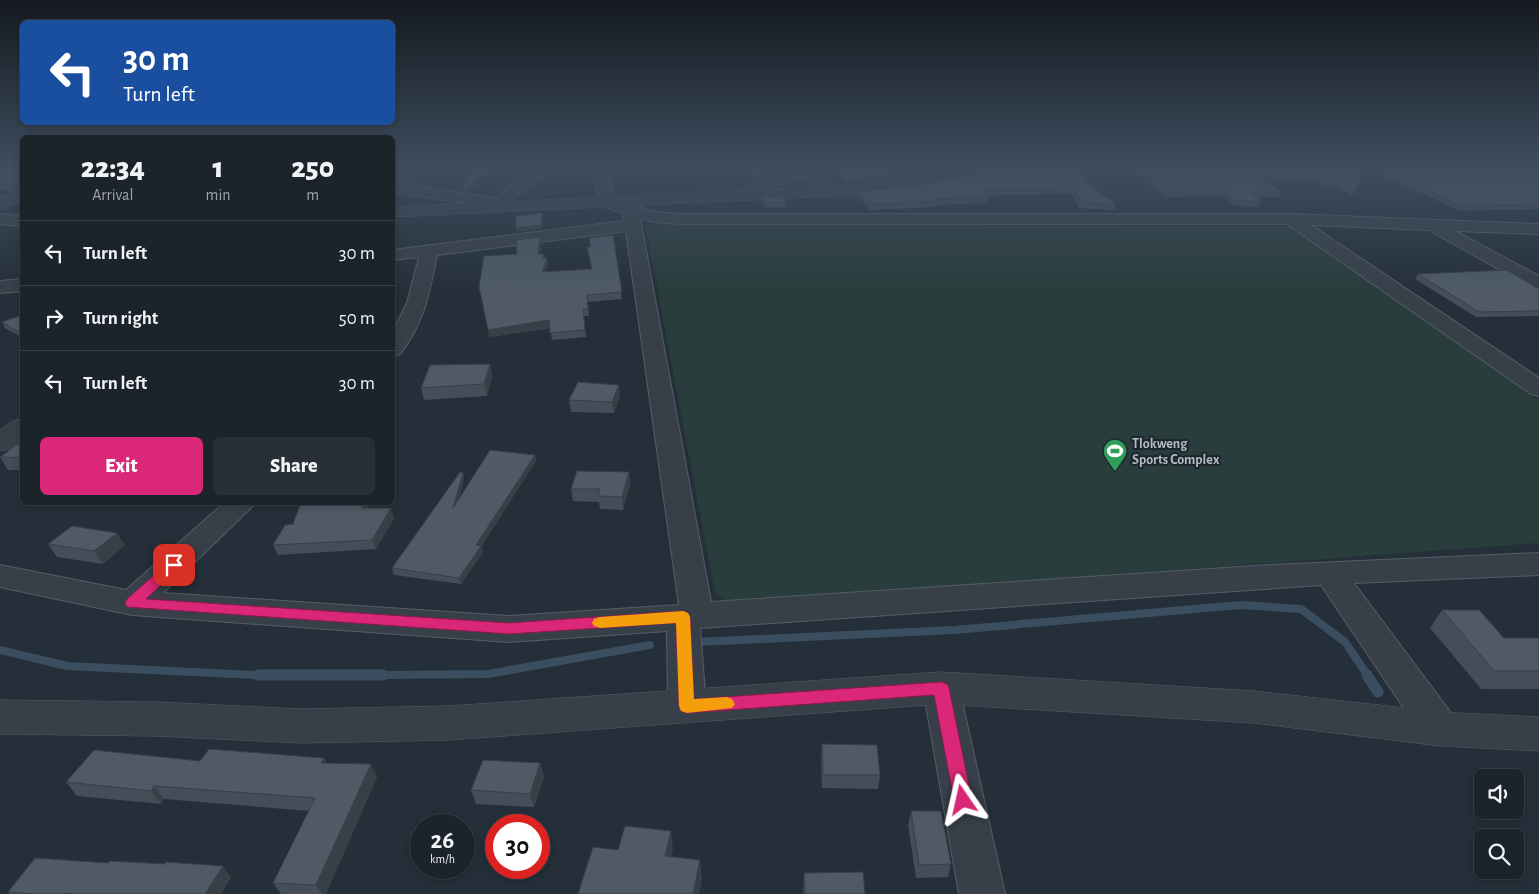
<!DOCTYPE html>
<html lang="en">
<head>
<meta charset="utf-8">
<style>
	body { margin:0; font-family:"Alegreya Sans",sans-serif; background:#282f37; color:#f1f3f6; height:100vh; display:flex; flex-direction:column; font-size:19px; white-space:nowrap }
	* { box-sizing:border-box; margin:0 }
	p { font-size:16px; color:#a0a4a9 }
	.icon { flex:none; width:28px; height:28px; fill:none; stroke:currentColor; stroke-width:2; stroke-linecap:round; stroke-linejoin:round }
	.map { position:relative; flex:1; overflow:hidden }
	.side { position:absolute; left:20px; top:135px; width:375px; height:370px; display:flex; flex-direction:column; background:#1b232b; border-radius:8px; box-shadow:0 2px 8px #0003,0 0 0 1px #394047 }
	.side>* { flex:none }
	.banner { position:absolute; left:20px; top:20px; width:375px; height:105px; border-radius:8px; box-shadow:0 2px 8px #0003,0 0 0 1px #394047; background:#1a4fa0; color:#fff; overflow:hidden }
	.fabs { position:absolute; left:1474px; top:769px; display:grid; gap:10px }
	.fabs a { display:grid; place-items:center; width:50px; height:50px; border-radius:8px; background:#1b232b; box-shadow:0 2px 8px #0003,0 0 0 1px #394047; font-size:25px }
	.speed { position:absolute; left:410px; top:814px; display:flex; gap:10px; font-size:25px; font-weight:700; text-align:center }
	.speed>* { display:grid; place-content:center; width:65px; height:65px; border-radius:50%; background:#1b232b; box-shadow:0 2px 8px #0003,0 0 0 1px #394047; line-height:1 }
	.speed small { font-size:12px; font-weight:400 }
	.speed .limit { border:8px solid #d22; background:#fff; color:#111 }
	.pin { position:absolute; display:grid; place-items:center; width:42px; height:42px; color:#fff; margin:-21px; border-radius:10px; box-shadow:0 2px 8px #0006 }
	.me { position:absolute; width:55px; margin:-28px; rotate:349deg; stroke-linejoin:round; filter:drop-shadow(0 0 4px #0008) }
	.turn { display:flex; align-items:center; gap:18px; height:105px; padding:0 20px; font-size:22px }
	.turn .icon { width:65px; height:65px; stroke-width:2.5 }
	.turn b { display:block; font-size:35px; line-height:42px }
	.eta { display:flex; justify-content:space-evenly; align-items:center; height:85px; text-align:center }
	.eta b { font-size:30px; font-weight:800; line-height:35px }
	.primary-button { display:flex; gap:10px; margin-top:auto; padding:10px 20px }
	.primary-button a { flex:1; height:58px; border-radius:8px; background:#db2777; color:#fff; font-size:20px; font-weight:800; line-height:58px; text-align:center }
	.primary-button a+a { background:#282f37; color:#f1f3f6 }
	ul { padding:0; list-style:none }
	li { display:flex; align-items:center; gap:15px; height:65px; padding:0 20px; border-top:1px solid #394047 }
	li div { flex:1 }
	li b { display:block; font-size:19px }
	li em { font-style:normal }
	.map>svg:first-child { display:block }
	.green { fill:#293d3c }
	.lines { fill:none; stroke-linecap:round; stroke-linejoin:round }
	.stream-far1 { stroke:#3a4e60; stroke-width:8 }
	.stream { stroke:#3a4e60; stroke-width:11 }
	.minor-casing { stroke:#555e67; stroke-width:2 }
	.tertiary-casing { stroke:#555e67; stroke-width:1 }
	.minor { fill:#374049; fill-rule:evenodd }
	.tertiary { fill:#374049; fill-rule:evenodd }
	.wall { fill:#444d58 }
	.shaded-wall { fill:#373f47 }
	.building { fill:#4f5a66; stroke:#373f47 }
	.route { fill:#db2777; stroke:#8e194d }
	.slow { fill:#f59e0b }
	.labels { text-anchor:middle; stroke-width:4; stroke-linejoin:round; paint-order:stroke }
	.poi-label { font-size:14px; font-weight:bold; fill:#b2bbc5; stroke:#1c252e; text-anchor:start }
</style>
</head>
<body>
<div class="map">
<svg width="1539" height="894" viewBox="0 0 1539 894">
	<rect width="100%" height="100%" fill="#242f39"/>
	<path class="green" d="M645,224l644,2 250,175v142l-811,60 -13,-9z"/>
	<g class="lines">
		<path class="stream-far1" d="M697,642l257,-12 287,-25 60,4 44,33 23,34
			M0,650l67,16 212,10 209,-2 162,-29"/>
		<path class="stream" d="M258,675h125
			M1367,675l11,17"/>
		<defs>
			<path id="minor" d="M413,167h17l-23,18 89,13 32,-26 10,-5h19l-19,11 -39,33h-12l-2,-3 1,-2 -94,-14v-11z
				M591,167h14l11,33 38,12 29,2h608l248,10v10l-84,-3 84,45v14l-7,-2 -103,-58 -118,-5 228,153v18l-8,-2 -244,-170h-604l-30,-2 -13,-4 71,384 559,-37 269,-12v22l-185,8 100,134 5,12 -5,12 -14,4 -14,-4 -105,-156 -621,43 6,78 -6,11 -13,5 -13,-5 -6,-11 -1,-75 -158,11 -377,-27 -132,-28v-22l126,25 99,-88h32l-94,91 346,23 170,-11 -53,-374 -189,24c-7,36 -13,69 -37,99l-8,2v-22l15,-31 12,-46 -27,3v-10l232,-29 -1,-8 -28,-9 -2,-3 6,-4z
				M793,167h20l-1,2 25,22 -3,3h-10l-23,-19 -56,23h-10l-3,-3 3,-3z
				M22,191v10l-22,7v-10z
				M0,214l22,2v10l-22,-2z
				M22,279v12l-22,2v-12z
				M941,673l13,4 5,11 46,206h-46l-36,-206 5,-11z"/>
			<path id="tertiary" d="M987,167h34l-7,5 -107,19 -51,4 -464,22v-10l464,-22 51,-4z
				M22,419v20l-12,10 -10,2v-21l13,-9z
				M941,672l313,19 186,21 99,5v34l-99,-5 -186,-23 -313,-19 -492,36 -148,3 -144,-7 -157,-2v-34l157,2 144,7 148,-3z"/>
		</defs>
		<use href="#minor" class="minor-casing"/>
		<use href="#tertiary" class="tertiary-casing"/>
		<use href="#minor" class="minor"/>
		<use href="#tertiary" class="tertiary"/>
	</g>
	<path class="wall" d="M0,167h22v25v-2l-9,2 -13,-3z
		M473,167l-4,25 -5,-1 -1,-4z
		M747,167h23l1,7 -17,8z
		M838,167l46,5 43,4 -79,8 -10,-13z
		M926,167h49l-46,8z
		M1127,167h412v42l-79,2 -93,-43 -15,28 -18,-11 -7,1 -8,-4 -54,-1 16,11 -2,5h-23l5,5 -2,5 -25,-1 -11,-10 -56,1z
		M1015,168l75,13 -1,3 27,20 -2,6 -35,-2 -7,-14 -85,1 1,2 -1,6 -50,2v2l-67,3 -11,-13v-6l49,-4z
		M762,197l24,6v4l-21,1 -3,-7z
		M613,235l9,64 -34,3 1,14h-5l2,21 -34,3 -2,-12 -61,9 28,-83 24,-10 -1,10 4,4h3l1,6 -3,8 47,-3 -5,-22h3l-1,-9z
		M1418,274l121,15v27l-63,1 -61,-38z
		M22,315v26l-3,-5 -14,-8 -3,-6z
		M490,364l2,12 -5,20 -63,4 -3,-12z
		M620,396l-6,17 -43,-1 -2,-12z
		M22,441v29h-14l-8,-13z
		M535,455l1,6 -55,86 2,5 -22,32 -67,-9 -2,-7 71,-95 1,6 -5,19z
		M629,472l1,13 -7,25 -23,-1 -1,-7 -26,-1 -2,-12z
		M301,502h69l-2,6 26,10 -18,31 -98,6 -5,-10 20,-21z
		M48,544l77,1 -22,19 -46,-7z
		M1442,610l62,28h35v51h-58l-51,-61z
		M822,744l58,31 -2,14 -56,-1 -1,-30z
		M324,758l3,5 50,14 -51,117h-45l-8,-11 36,-72 -145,-12 -3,5 -84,-8 -11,-14 134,-21z
		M540,763l4,14 -10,30 -58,-3 -5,-14z
		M911,811l40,53 -3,13 -32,1 -8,-53z
		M804,873l61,21h-62z
		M231,877l-10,17h-211l-2,-2z"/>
	<path class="shaded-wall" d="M490,167h5l-26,25 -1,-4z
		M944,167h31l-46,8 1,-5z
		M771,168v6l-17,8 -1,-6z
		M928,171l-1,5 -79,8v-5z
		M20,184l2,6 -9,2 -3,-6z
		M543,213v5l-1,11 -25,3 -1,-4z
		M540,237l1,7 -2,17 -1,-7z
		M547,258l1,6 -5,15 -1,-7z
		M549,320l2,7 -62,10 -1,-7z
		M490,364l2,12 -5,20 -3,-12z
		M619,385l1,11 -6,17 -2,-11z
		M535,455l1,6 -55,86 2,5 -22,32 -2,-6 17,-33z
		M629,472l1,13 -7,25 -1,-13z
		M463,473l1,6 -9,35 -2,-6z
		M364,502h6l-4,16 -4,-10z
		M391,508l3,10 -18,31 -4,-9z
		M117,533l8,12 -22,19 -9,-13z
		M324,758l7,13 -10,-8z
		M540,763l4,14 -10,30 -4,-13z
		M371,764l6,13 -51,117h-4l-6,-9z
		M154,786l10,13 -3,5 -10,-13z
		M671,831l2,19 -6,25 -2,-19z
		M700,860l2,19 -3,15h-6z
		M223,866l8,11 -10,17h-16z"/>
	<path class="building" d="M0,167h22v22l-1,-1 -1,-4 -10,2 -10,-2z
		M473,167h17l-22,21 -5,-1z
		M750,167h20l1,1 -18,8z
		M838,167h47l-1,5 44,-1 -80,8z
		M929,167h15l-14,3z
		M1017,167h53l20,14h-6l32,23 -35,-2 -7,-14 -91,2 5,7 -52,2 1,2 -67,3 -11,-13 49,-4 107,-19z
		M1135,167h231l-12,24 -18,-11 -7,1 -8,-4 -63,-1 23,16h-29l9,10 -25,-2 -11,-9 -56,1z
		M1378,167h161v37l-77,2z
		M783,196l3,7h-21l-3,-6z
		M543,213l-2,12 -25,3v-12z
		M613,235l9,57 -35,3 1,14h-5l2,21 -35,3 -1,-13 -61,10 -9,-43 5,-31 33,-2 -1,-14 24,-3 -2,17h6l-1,4h4l-5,14 50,-3 -5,-22h4l-2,-9z
		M1507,270l32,19v22l-60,1 -61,-38z
		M22,315v21h-3l3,-2 -20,-12z
		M490,364l-6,20 -63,4 9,-23z
		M578,382l41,3 -7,17 -43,-2z
		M22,441v17l-22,-1z
		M490,450l45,5 -59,90 5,1 -22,32 -67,-10 68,-96 3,1 -10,35z
		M577,471l52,1 -7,25 -24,-1 2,-7h-29z
		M301,502h63l-2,6h29l-19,32 -99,5 12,-20 8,-1z
		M72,526l45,7 -23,18 -46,-7z
		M1442,610h37l25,28h35v33h-45z
		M822,744l55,1 3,30h-57z
		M209,749l115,9 -3,5 50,1 -55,121 -43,-2 42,-85 -161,-12 -3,5 -85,-9 28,-32 106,11z
		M483,760l57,3 -10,31 -59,-4z
		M911,811h30l10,53 -32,1z
		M625,826l46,5 -6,25 35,4 -7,34h-115l15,-47 25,3z
		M35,858l74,5 1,-2 55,3 1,-2 57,4 -18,28h-131l-10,-1 -1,1h-31l-24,-2z
		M863,872l2,22h-60l-1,-21z"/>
	<linearGradient id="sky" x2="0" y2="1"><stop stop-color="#141a1f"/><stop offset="0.57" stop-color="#3f4d5f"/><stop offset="1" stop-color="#3f4d5f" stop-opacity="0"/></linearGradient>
	<rect width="1539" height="292" fill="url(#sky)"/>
	<path class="route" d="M174,561l4,1 2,3 -2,4 -32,30 363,24 174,-12 5,2 2,4 4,82 247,-17 6,2 2,4 23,112 -3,6 -6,3 -6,-3 -3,-6 -20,-105 -247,18 -6,-2 -2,-5 -3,-83 -167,11 -382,-27 -2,-4 2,-4 42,-37z"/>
	<path class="slow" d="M683,611l5,2 2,4 4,82 33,-2 5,2 3,5 -3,4 -45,5 -6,-2 -2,-5 -3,-83 -76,5 -6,-2 -2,-3 2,-4 6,-2z"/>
	<defs>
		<symbol id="stadium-pin" viewBox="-11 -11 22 30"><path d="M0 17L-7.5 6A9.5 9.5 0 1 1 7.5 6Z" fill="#2e9e5b" stroke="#1c252e"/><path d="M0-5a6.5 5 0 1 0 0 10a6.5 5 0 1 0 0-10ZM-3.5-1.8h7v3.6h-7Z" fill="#fff"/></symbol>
	</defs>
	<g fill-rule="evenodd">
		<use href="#stadium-pin" x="1101" y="437" width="28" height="38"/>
	</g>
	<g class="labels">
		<g class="poi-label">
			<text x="1132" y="448">Tlokweng<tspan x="1132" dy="16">Sports Complex</tspan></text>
		</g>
	</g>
</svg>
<div class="fabs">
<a><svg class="icon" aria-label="sound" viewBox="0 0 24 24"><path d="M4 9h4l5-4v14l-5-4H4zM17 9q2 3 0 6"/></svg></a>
<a><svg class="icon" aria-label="search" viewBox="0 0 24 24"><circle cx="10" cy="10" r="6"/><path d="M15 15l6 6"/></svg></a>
</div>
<div class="speed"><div>26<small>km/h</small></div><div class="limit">30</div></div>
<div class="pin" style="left:174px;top:565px;background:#d93025"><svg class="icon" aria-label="arrive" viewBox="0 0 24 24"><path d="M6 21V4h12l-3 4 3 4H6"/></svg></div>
<svg class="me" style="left:963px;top:800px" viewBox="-20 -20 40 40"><path d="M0-17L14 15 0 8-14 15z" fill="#db2777" stroke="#fff" stroke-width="4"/></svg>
<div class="banner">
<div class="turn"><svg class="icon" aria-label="left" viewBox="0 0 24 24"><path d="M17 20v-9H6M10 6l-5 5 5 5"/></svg><div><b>30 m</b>Turn left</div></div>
</div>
<section class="side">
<div class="eta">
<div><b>22:34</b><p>Arrival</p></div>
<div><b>1</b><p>min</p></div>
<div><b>250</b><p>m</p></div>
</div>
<ul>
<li><svg class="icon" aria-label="left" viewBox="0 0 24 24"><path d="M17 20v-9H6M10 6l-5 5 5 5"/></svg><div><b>Turn left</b></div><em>30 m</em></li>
<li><svg class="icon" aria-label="right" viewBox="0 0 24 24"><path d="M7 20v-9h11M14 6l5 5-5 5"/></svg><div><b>Turn right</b></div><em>50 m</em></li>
<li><svg class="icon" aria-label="left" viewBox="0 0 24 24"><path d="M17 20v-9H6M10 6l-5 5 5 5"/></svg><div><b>Turn left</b></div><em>30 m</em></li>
</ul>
<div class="primary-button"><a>Exit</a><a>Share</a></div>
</section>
</div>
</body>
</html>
